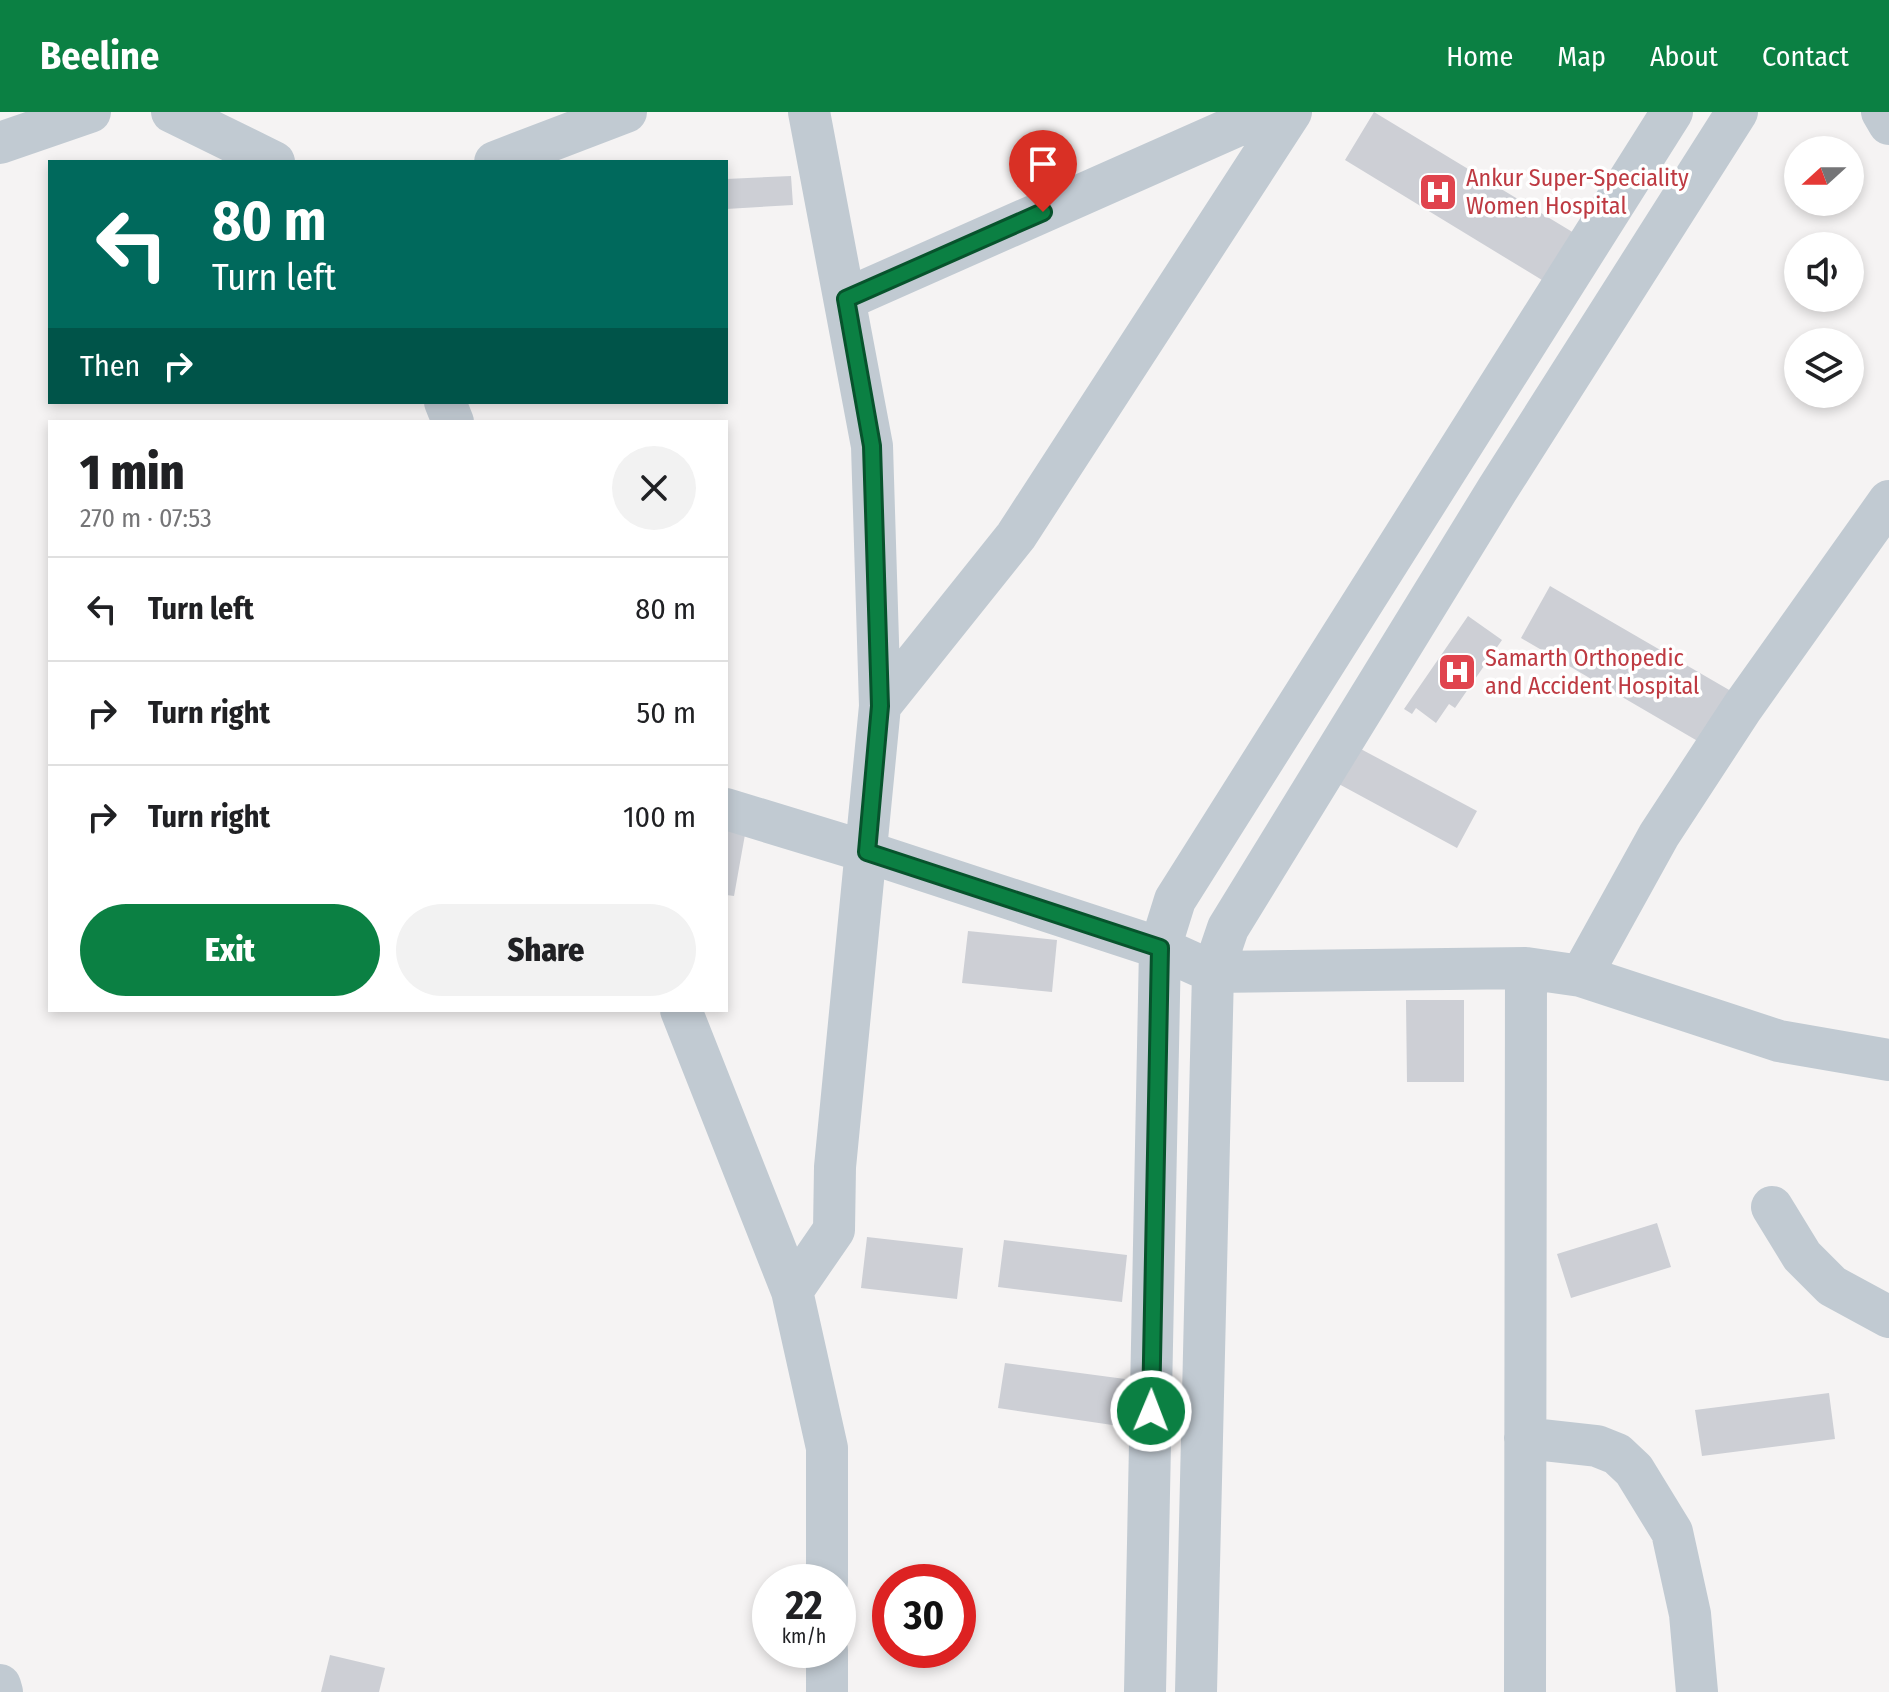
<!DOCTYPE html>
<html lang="en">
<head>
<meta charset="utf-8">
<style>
	body { margin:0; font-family:"Fira Sans Condensed",sans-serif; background:#f2f2f2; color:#202124; height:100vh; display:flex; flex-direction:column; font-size:30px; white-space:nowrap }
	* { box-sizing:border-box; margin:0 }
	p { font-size:26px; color:#757577 }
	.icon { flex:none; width:44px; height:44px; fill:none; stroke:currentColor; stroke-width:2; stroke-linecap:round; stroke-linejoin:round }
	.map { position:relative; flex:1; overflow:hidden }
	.side { position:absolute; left:48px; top:308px; width:680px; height:592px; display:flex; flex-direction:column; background:#fff; border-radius:0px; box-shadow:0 4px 12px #0003 }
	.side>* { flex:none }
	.hud { position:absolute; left:48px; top:48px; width:680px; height:244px; border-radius:0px; box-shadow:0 4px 12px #0003; background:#00695c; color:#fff; overflow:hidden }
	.needle { width:52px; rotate:249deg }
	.fabs { position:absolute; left:1784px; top:24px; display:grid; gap:16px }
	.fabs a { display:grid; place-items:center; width:80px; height:80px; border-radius:50%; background:#fff; box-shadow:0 4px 12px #0003; font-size:40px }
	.speed { position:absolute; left:752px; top:1452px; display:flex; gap:16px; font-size:40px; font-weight:700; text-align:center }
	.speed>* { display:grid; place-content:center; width:104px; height:104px; border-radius:50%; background:#fff; box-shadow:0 4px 12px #0003; line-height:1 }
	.speed small { font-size:20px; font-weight:400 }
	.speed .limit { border:12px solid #d22; background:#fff; color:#111 }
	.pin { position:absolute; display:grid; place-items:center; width:68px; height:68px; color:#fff; margin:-82px -34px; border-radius:50% 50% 50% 0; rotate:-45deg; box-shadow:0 0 8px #0007 }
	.pin .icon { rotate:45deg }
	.me { position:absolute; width:88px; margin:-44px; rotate:1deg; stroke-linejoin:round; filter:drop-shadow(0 0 6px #0008) }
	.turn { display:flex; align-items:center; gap:28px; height:168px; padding:0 32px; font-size:36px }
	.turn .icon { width:104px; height:104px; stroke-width:2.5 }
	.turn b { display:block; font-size:56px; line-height:68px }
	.then { display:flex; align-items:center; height:76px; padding:0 32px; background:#0003; gap:16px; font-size:30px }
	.round { display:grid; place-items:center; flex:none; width:84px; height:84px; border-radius:42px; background:#f2f2f2 }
	.headline { display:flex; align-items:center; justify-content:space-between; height:136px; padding:0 32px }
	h1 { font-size:48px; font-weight:800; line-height:60px }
	.action { display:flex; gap:16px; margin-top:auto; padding:16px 32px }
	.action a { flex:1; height:92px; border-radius:48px; background:#0b8043; color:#fff; font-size:32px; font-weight:800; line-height:92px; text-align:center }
	.action a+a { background:#f2f2f2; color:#202124 }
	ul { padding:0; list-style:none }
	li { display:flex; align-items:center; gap:24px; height:104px; padding:0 32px; border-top:2px solid #e0e0e0 }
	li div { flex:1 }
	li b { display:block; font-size:30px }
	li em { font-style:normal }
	header { display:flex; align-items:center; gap:48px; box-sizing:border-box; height:112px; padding:0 40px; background:#0b8043; color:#fff }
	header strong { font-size:38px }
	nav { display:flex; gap:44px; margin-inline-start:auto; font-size:28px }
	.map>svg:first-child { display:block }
	.building { fill:#cdcfd5 }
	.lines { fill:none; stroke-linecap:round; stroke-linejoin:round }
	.minor { stroke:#c1cad2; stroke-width:42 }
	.route-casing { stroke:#07532c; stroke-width:20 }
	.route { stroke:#0b8043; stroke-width:14 }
	.labels { text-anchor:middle; stroke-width:7; stroke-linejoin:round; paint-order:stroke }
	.health-label { font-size:24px; fill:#be3a42; stroke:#fff; text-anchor:start }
</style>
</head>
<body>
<header>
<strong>Beeline</strong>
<nav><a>Home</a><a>Map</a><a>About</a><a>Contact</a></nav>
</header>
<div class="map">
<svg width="1889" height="1580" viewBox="0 0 1889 1580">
	<rect width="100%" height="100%" fill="#f5f3f3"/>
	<path class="building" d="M1374,0l210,127 -29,49 -210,-128z
		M791,64l2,29 -67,4v-30z
		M1550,474l193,112 -30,52 -192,-112z
		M1468,504l34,24 -47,68 -6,-4 -13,19 -20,-15 -4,6 -8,-5z
		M1357,635l120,64 -20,37 -120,-65z
		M726,713l20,4 -12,67 -8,-1z
		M968,819l89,9 -5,52 -90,-9z
		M1406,888h58v82h-57z
		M1657,1111l14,44 -100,31 -14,-44z
		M867,1125l96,11 -6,51 -96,-11z
		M1004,1128l123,15 -5,47 -124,-15z
		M1005,1251l120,16 -6,47 -121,-18z
		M1829,1281l6,46 -133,17 -7,-46z
		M330,1543l55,13 -6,24h-58z"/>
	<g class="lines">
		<path class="minor" d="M172,0l102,50
			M1882,0l7,12
			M0,31l90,-31
			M495,50l131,-50
			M846,187l422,-187
			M445,290l8,20
			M880,594l136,-170 275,-424
			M726,697l141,43 293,96 53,24 313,-4 55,8 198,65 110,19
			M1581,864l78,-141 83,-127 147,-207
			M681,898l111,281 35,157v134
			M1772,1095l30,49 30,30 57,31
			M792,1179l42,-61 1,-63 45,-461 -8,-260 -63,-334
			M1525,1326l72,8 20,8 17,16 38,62 18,82 7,78
			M827,1538v42
			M0,1573l2,7
			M1145,1580l15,-744 15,-48 497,-788
			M1196,1580l17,-720 15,-44 269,-438 240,-378
			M1525,1580l1,-724"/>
	</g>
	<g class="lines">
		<defs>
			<path id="route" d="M1043,100l-197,87 26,147 8,260 -13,146 293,96 -9,463"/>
		</defs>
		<use href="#route" class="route-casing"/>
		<use href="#route" class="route"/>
	</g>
	<defs>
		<symbol id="hospital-square" viewBox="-11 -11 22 22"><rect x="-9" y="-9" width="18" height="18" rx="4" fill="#e0444e" stroke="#fff"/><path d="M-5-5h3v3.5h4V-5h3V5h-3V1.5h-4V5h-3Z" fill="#fff"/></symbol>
	</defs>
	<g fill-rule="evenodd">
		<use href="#hospital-square" x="1416" y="58" width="44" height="44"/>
		<use href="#hospital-square" x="1435" y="538" width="44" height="44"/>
	</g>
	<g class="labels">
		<g class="health-label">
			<text x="1466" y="74">Ankur Super-Speciality<tspan x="1466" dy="28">Women Hospital</tspan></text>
			<text x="1485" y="554">Samarth Orthopedic<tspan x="1485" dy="28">and Accident Hospital</tspan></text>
		</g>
	</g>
</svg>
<div class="fabs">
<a><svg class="needle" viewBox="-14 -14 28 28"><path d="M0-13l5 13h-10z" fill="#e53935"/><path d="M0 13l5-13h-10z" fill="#757577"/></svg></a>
<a><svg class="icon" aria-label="sound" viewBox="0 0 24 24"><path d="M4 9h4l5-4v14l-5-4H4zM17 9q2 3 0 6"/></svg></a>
<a><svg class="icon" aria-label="layers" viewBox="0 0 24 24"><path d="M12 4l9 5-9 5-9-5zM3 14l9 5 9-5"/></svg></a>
</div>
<div class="speed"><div>22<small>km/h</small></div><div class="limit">30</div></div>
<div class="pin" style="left:1043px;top:100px;background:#d93025"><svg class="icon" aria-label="arrive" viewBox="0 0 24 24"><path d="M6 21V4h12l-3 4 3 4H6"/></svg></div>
<svg class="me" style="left:1151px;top:1299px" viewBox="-20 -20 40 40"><circle r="17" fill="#0b8043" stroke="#fff" stroke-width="3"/><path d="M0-11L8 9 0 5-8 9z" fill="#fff"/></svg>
<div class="hud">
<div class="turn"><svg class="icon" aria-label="left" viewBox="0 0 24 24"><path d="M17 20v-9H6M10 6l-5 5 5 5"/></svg><div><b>80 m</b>Turn left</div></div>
<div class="then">Then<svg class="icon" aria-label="right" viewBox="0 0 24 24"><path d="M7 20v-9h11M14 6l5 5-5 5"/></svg></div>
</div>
<section class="side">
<div class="headline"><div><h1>1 min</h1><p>270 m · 07:53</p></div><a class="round"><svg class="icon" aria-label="close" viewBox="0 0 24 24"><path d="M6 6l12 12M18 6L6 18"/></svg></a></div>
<ul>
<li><svg class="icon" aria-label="left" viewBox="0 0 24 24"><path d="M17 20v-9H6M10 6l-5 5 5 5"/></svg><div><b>Turn left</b></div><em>80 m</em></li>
<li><svg class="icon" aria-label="right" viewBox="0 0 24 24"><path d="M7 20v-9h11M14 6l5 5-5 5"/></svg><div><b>Turn right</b></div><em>50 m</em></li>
<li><svg class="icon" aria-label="right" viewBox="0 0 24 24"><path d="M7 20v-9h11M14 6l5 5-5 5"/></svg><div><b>Turn right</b></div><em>100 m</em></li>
</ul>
<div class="action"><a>Exit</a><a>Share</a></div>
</section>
</div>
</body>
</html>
